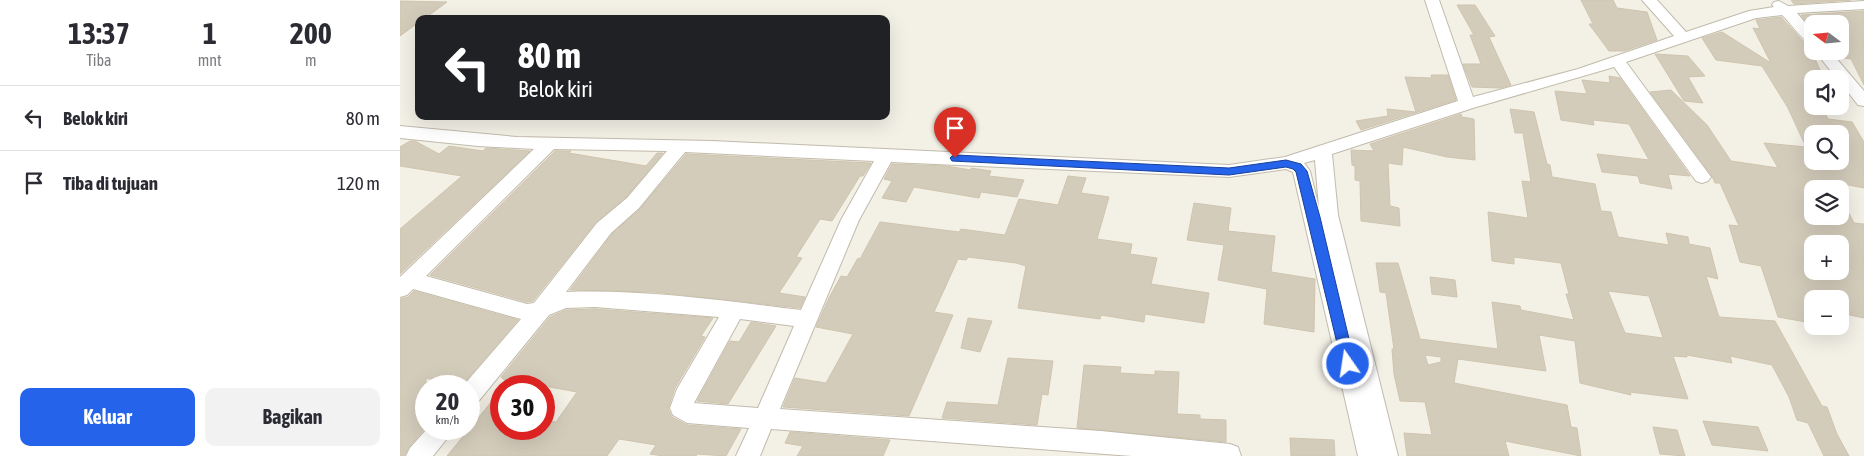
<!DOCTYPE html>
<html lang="id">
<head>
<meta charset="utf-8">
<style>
	body { margin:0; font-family:"Asap Condensed",sans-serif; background:#f2f2f3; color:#2b2b33; height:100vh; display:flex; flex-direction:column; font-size:19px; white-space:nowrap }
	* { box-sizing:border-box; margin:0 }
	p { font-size:16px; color:#7c7c81 }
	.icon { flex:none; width:28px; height:28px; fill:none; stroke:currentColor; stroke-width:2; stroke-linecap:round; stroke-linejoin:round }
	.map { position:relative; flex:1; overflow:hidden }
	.side { display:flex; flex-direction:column; background:#fff; width:400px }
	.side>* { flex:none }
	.hud { position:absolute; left:15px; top:15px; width:475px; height:105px; border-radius:10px; box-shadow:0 5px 20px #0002; background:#202124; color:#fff; overflow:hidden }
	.needle { width:32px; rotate:286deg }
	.controls { position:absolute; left:1404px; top:15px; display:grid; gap:10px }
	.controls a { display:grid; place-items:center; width:45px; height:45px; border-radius:10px; background:#fff; box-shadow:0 5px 20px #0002; font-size:25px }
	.speed { position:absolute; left:15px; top:375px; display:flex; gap:10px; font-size:25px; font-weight:700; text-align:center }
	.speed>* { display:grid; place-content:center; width:65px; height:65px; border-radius:50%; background:#fff; box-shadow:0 5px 20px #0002; line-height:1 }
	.speed small { font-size:12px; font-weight:400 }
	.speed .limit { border:8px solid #d22; background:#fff; color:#111 }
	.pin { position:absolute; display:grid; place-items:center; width:42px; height:42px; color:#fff; margin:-51px -21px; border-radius:50% 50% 50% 0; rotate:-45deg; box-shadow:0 0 5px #0007 }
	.pin .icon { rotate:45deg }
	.me { position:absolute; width:55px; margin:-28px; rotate:347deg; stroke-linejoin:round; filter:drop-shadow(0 0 4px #0008) }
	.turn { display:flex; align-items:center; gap:18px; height:105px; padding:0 20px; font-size:22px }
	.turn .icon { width:65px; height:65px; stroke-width:2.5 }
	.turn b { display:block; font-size:35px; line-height:42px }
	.eta { display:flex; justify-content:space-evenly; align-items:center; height:85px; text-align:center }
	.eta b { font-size:30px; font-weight:700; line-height:35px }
	.cta { display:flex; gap:10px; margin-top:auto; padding:10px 20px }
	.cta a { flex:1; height:58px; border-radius:10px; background:#2563eb; color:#fff; font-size:20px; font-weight:700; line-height:58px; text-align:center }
	.cta a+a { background:#f2f2f3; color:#2b2b33 }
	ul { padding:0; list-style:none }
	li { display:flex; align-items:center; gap:15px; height:65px; padding:0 20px; border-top:1px solid #e1e1e2 }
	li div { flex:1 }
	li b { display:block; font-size:19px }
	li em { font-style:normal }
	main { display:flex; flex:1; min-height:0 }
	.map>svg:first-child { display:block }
	.building { fill:#d4ccbb; stroke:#cfc4ae; fill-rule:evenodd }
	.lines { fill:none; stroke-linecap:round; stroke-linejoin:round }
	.minor-casing { stroke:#c1bbab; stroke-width:2 }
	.minor { fill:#fff; fill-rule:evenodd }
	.route { fill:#2563eb; stroke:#184099 }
</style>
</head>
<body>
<main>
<section class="side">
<div class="eta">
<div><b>13:37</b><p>Tiba</p></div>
<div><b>1</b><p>mnt</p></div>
<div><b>200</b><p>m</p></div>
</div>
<ul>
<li><svg class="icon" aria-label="left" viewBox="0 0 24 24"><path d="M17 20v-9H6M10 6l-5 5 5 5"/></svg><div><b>Belok kiri</b></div><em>80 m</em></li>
<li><svg class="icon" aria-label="arrive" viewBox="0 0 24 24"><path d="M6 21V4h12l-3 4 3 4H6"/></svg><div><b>Tiba di tujuan</b></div><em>120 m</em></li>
</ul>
<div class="cta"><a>Keluar</a><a>Bagikan</a></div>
</section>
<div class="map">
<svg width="1464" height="456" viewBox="0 0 1464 456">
	<rect width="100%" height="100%" fill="#f3f0e6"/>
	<path class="building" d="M1181,0h32l4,8 30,4 10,28 -33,11h-15l-20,-27h4z
		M1391,0h60l-57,4z
		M0,1l47,1 -23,17h-5v3l-19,14z
		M1057,5h18l20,31 -6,1 22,48 -11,3 -28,-1 -9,-23h18l-11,-29h4z
		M1464,11v74l-13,-26 -13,-2 -5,-6h7v-27h-28v5l-11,-14z
		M1381,17l22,24 9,5v5l3,3h-2l11,25h-16l4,10v17h9l7,13 24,3 12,20v46l-31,-6 3,7h-24v27h28v-20l14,27 10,1v94l-24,-5v-14h-28v24l-34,-6 -17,-51 -21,-4 -11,-37 10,1 -19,-43h-5l-3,-7 -62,-84 21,-2 36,35 24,36 47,7 -14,-25 42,4 -18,-39 -26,-42 -46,-6 -14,-22 20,-6 49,31 -18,-35 7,1 -4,-9zM1412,134h28v27h-28zM1412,244h28v27h-28z
		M1255,54l33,2 17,20 -17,1 15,26 -19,-2z
		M1031,75h17l8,25 -95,30 -5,-9 32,-5 -1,-7 29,3 -11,-35 27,1z
		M1209,76l11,2 70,98 -22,-2 4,15 -32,-6 -2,-7 -36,-4 -5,-18 52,6 -20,-36 -36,-4 1,5 -33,-5 -6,-29 32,3 -5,-14 28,3z
		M1110,109l24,3 13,52 3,1 2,12 43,7 6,27 10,1 7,25 51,8 -3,-12 22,4 1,7 21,4 8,31 -12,-3 13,41 56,4 47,85 5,1 10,27 12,22h-25l-16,-33 -11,-3 -8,-23 -17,-32 -42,-9 2,7 -45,-8v2l-14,-1 15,43 -58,-7 1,3 -51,-12 -5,-42 -36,-6 7,36 -88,-12 -4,24 113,22 4,22 6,1 4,28 -76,-15 4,15h-102l-3,-23 28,2 -7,-33 -25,-1 -6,-27 -2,-25h2l-8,-56 -6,-1 -4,-29h22l22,76 78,10 -6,-47 28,4 1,4 53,10 -8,-26h3l-8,-31 -47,-6v7l-22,-3 -4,-49 40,6 -6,-37 9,1 -8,-49h-8zM1208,291l41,5 14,42 -38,-5zM1025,355l16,2v5l-13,3z
		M1061,114l1,3 12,2 1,41 -28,-3 -44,-10 -1,18 -14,-2 2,43 9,2 1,18 -39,-5 -1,-40 -5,-1v-14l-3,-1 -1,-15 23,1 -4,-7z
		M10,141h5l24,13 10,-8 34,5 3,-3 44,3 -130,123v-45l62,-53 -62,-10v-19z
		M155,151h16l-2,2 77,13 11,-13h6l-37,44 -30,25 -63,79 -6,1 -97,-27z
		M286,154l185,9 -8,13h-3l-28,45 -12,-2 -24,38 6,1 -23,35 26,4 -5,11 -146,-16 -84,-2 42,-56 28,-25z
		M492,164l54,2 25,4v-2l20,3 -2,5 35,4 -7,17 -36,-5 -2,6 -65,-11 -8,15 -24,-4 10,-17 -8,-2z
		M668,176l18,2 -5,15 28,4 -12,42 35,5 -2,10 27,4 -6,26 58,9 -5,30 -59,-9 -1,8 -43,-7 -1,4 -82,-11 8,-42 -10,-3 -48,-6 -2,3 -8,-1 -24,53 19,3 -44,101 -126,-9 12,-29 31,5 27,-49 -37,-7 13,-29 12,-22 6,1 11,-19 2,1 20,-37 79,10 2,-3 44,6 14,-36 39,6z
		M794,203l37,5 -3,23 47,5 -4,36 44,7 -1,53 -50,-8 3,-35 -49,-9 6,-35 -37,-5z
		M1030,277l25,3 2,17 -25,-3z
		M14,291l104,29 -57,66 -35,-8v49l-17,20 -5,9h-4v-157l8,-2z
		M195,309l118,9 -12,18 4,1 -30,51 -7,21 4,8 15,8 54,4 -15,27 -29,-2 -1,2h-33l-13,-2 6,-9 -37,-6 -12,17h-160l54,-66v39h43v-9l12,2 21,-30 -33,-6h-33l-10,-9 49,-60 16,-7z
		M568,318l24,3 -12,31 -19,-4z
		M351,322l25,4 -48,78 -31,-3 33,-60 9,1z
		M608,358l45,3 -5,34 -6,-1 -5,31 -95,-7 5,-16 51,3z
		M684,365l37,2 -1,6 35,2v-4l24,1 -2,42 23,1v4l26,1v22l-149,-14z
		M1303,421l55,6 10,24 -56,-6z
		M1253,427l24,3 8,26 -25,-2z
		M390,432l100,8 -7,16h-86l6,-10 -18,-3z
		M890,438l44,2 1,16h-44z"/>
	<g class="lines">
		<defs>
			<path id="minor" d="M1025,0h14l34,97 105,-28 96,-33 -32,-36h15l29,32 63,-21 25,-4 -2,-2 2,-3 5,-1 9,5 76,-5v8l-67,4 15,18v13c-9,-2 -22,-22 -30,-29l-26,3 -130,44 82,111 3,4 -3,4 -6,2 -6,-2 -82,-114 -141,41 -141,46 6,61 60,241h-40l-65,-284 -7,-3 -57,8 -338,-15 -32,58 -79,189 321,22 129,13 8,3 3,9h-109l-361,-27 -11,27h-24l13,-28 -62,-5 -14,-8 -3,-7 7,-19 42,-72 -124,-10 -29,1 -17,7 -72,88 -8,3v-20h-6l58,-67 -108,-30 -6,6 -7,2v-20l134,-128 -56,-3 -78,-8v-12l117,11 195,4 517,24 56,-8 173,-56zM154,149l113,2 -40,47 -30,25 -63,80 -7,1 -101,-28zM285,152l189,9 -33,59 -40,90c-75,-9 -159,-21 -235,-18l45,-59 28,-25zM915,160l4,48 -9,-37 -6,-8zM340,319l54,7 -36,82 -64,-5z
				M1415,51h15l34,40v15l-6,-1 -18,-23v-3h-3z
				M27,429h26l-4,7 -16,20h-27l4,-8z"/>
		</defs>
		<use href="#minor" class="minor-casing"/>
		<use href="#minor" class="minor"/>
	</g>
	<path class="route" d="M555,155l274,13 57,-8 15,4 6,7 13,46 35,147 -2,4 -5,2 -4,-2 -2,-4 -46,-192 -3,-3 -7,-2 -57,8 -277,-14 -2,-3 2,-2z"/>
</svg>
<div class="controls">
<a><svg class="needle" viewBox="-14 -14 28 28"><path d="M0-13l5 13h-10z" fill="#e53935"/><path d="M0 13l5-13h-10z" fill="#7c7c81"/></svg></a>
<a><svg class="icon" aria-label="sound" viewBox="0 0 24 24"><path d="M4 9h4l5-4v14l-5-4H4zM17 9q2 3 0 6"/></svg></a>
<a><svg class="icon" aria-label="search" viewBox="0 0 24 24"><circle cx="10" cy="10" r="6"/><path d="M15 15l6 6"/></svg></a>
<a><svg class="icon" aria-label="layers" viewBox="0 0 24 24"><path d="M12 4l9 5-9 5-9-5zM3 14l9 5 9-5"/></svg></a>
<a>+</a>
<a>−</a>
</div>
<div class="speed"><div>20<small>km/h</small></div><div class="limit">30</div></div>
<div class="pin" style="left:555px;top:158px;background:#d93025"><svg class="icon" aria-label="arrive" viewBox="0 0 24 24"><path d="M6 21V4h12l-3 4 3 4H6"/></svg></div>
<svg class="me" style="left:948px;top:364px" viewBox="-20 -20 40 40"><circle r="17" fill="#2563eb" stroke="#fff" stroke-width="3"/><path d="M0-11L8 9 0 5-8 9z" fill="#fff"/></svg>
<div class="hud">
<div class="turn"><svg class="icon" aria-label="left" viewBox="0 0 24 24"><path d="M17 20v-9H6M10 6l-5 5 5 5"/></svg><div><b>80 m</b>Belok kiri</div></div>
</div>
</div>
</main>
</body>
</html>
